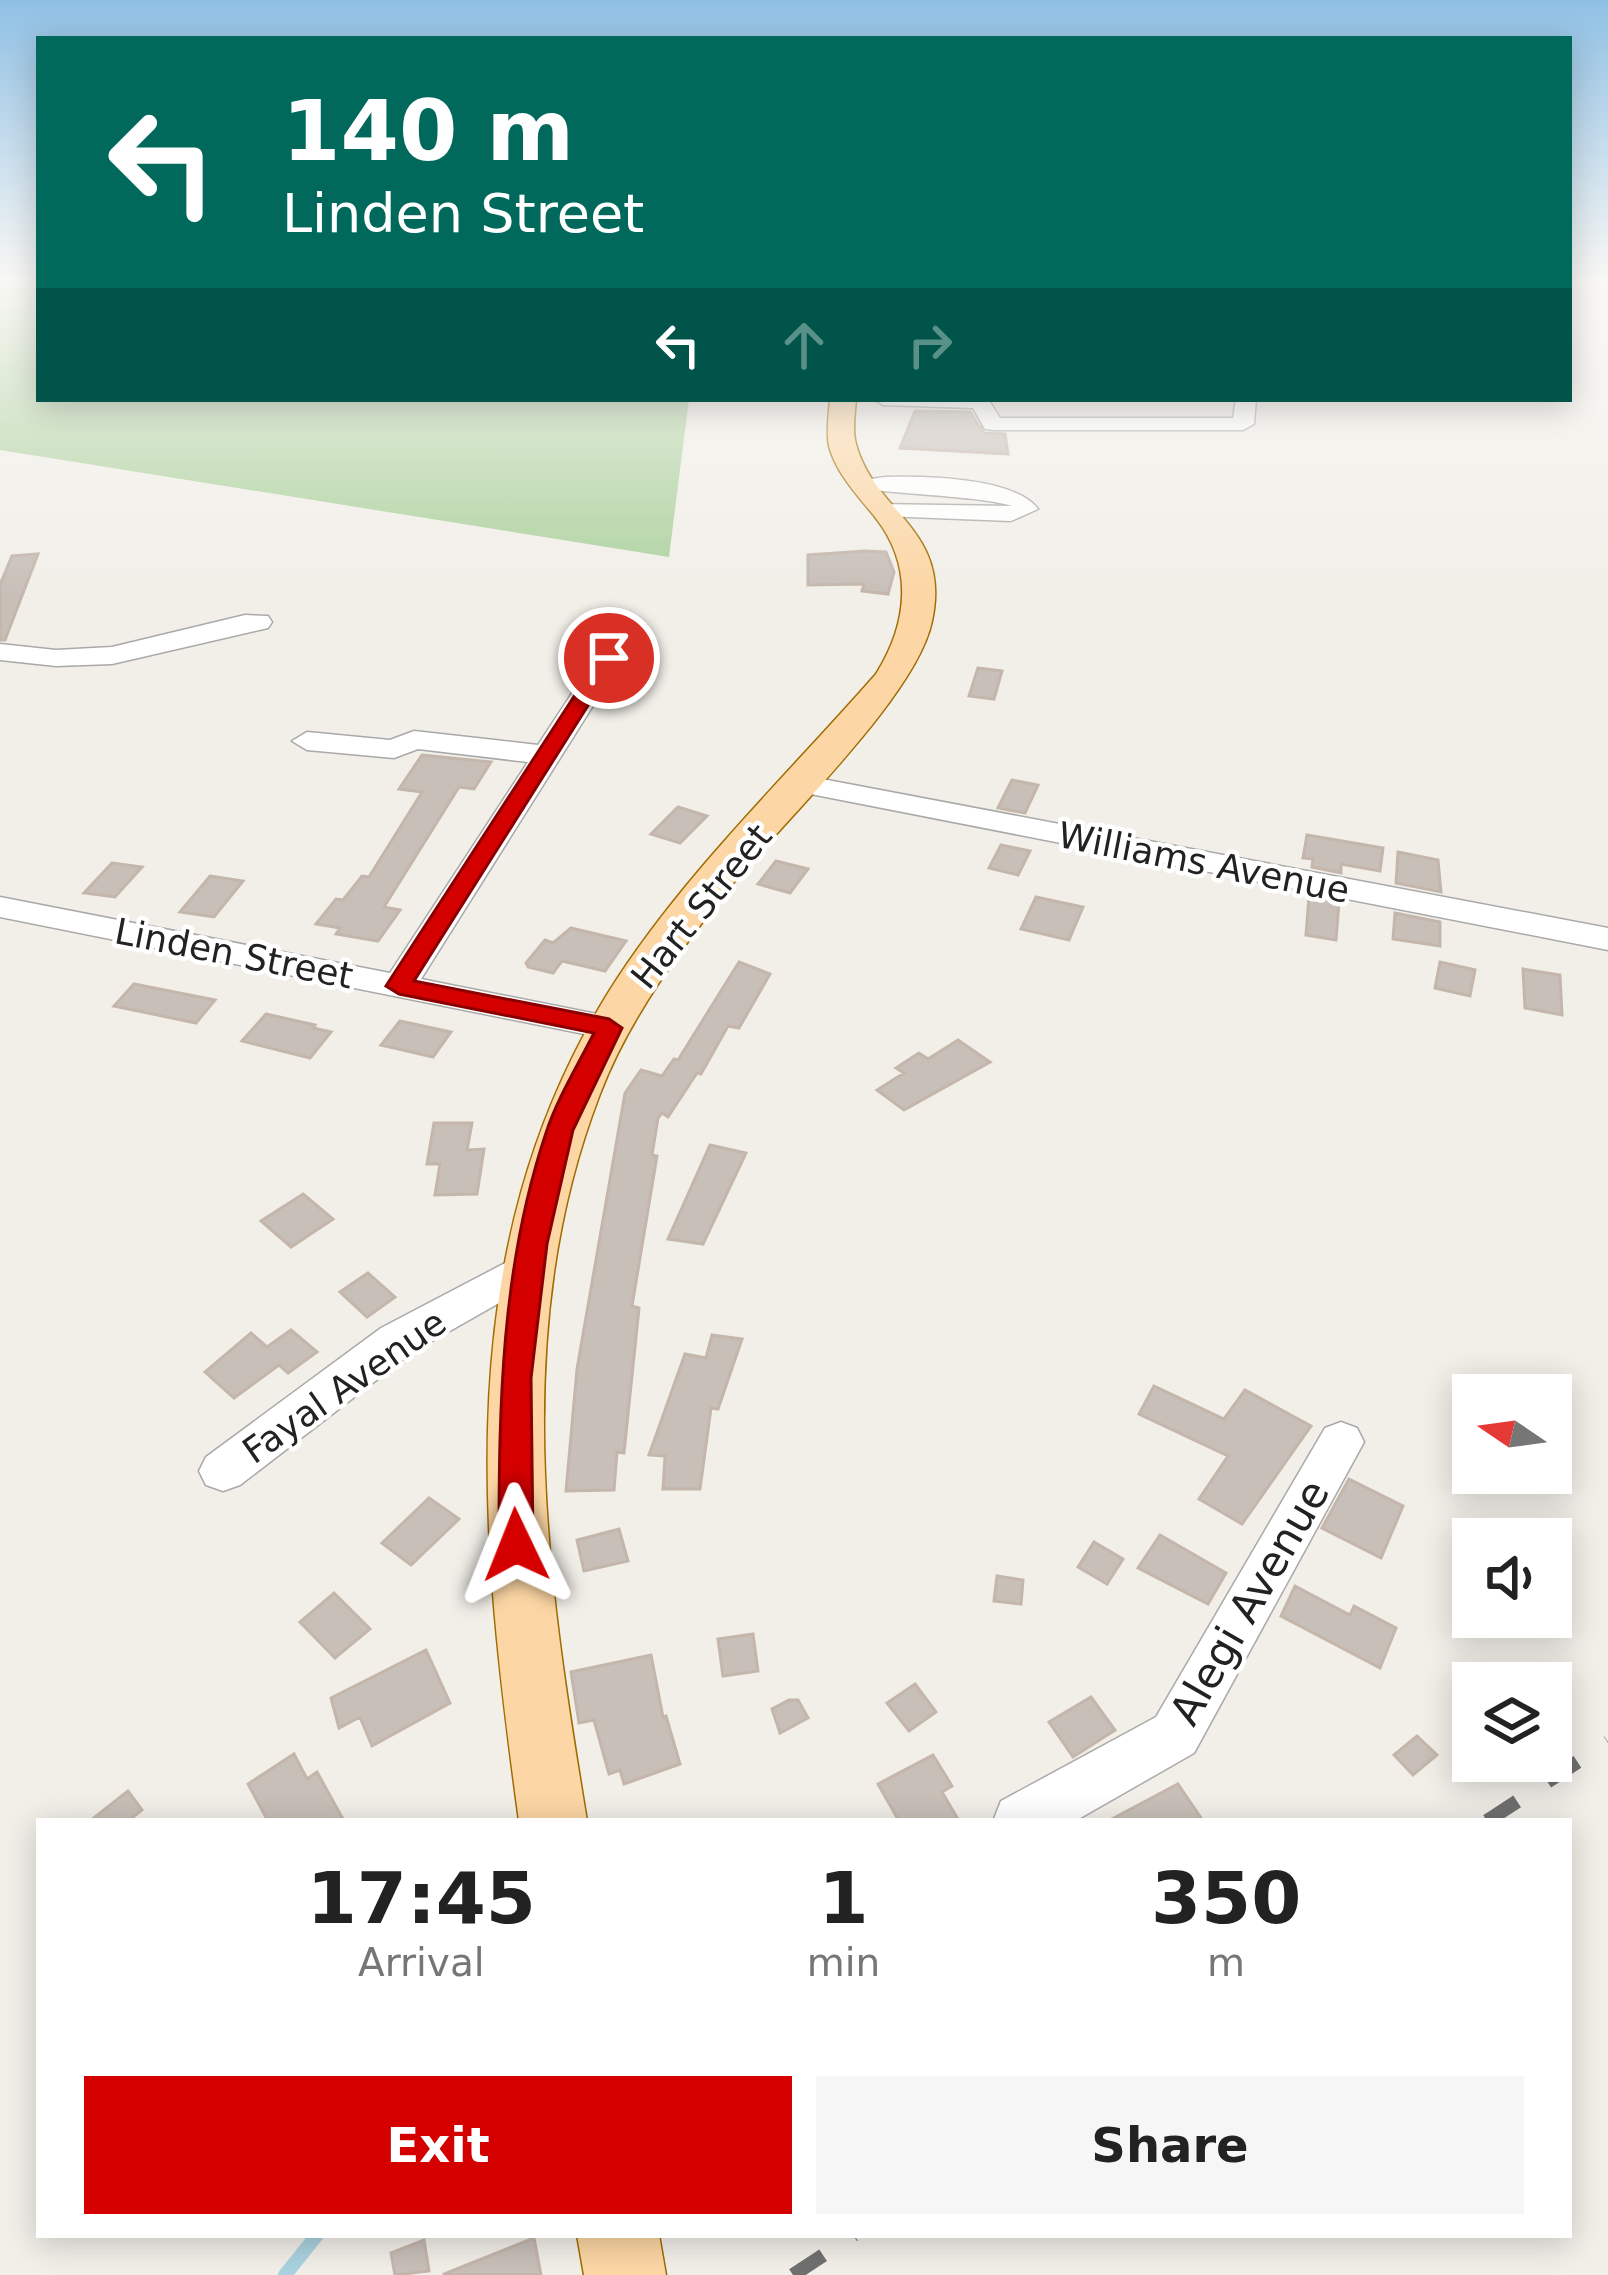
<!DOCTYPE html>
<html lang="en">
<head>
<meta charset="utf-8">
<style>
	body { margin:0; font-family:"DejaVu Sans",sans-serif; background:#f6f6f6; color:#222; height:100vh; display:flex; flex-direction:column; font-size:45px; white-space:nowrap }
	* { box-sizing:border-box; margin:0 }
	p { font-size:39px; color:#767676 }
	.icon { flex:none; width:66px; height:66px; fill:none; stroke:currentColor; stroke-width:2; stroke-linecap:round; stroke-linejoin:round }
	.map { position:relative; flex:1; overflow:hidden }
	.side { position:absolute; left:36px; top:1818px; width:1536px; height:420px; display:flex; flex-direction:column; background:#fff; border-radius:0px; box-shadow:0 6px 30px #0003 }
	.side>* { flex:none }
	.hud { position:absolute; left:36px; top:36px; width:1536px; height:366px; border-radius:0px; box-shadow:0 6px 30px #0003; background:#00695c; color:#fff; overflow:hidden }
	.needle { width:78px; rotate:283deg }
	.tools { position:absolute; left:1452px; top:1374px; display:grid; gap:24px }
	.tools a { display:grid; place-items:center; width:120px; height:120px; border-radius:0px; background:#fff; box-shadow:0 6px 30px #0003; font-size:60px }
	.pin { position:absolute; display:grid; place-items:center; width:102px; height:102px; color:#fff; margin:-51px; border:6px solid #fff; border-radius:50%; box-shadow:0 3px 12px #0007 }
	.me { position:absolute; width:132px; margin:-66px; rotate:358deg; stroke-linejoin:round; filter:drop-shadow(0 0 9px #0008) }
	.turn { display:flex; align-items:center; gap:42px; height:252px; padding:0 48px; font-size:54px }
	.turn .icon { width:156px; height:156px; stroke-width:2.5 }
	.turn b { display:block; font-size:84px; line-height:102px }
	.lanes { display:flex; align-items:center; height:114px; padding:0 48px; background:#0003; justify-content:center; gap:60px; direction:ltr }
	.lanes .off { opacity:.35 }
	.eta { display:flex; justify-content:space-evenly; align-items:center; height:204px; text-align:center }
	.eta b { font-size:72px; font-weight:700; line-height:84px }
	.button { display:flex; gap:24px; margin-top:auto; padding:24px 48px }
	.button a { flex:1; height:138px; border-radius:0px; background:#d40000; color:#fff; font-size:48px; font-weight:700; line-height:138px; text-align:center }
	.button a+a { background:#f6f6f6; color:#222 }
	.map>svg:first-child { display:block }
	.forest { fill:#add19e }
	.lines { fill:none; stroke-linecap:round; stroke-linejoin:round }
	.stream { stroke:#aad3df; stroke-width:14 }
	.building { fill:#c7bfb8; stroke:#c4b6ab; stroke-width:3 }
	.minor-casing { stroke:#a9a9a9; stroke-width:3 }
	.major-casing { stroke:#a06b00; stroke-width:3 }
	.minor { fill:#fff; fill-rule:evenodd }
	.major { fill:#fcd6a4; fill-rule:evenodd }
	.rail { stroke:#707070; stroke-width:14; stroke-dasharray:36 36; stroke-linecap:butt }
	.route { fill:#d40000; stroke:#8a0000; stroke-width:3 }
	.labels { text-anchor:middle; stroke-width:9; stroke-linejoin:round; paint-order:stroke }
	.street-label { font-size:36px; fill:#222; stroke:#fff }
	.near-street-label { font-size:42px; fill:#222; stroke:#fff }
</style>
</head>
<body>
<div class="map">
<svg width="1608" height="2275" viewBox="0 0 1608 2275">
	<rect width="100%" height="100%" fill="#f2efe9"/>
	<path class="forest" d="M0,278h39v121h650l-20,158 -669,-107z"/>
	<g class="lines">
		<path class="stream" d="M285,2275l32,-40"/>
	</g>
	<path class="building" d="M915,411l55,1 14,21 21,1 3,20 -108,-6z
		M865,551l21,1 8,20 -6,22 -26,-3 2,-7 -56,1v-30z
		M38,554l-33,86h-5v-55l12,-29z
		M978,668l24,3 -8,28 -25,-3z
		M422,755l69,7 -17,27 -15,-2 -75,120 16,3 -22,31 -42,-7 4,-6 -24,-4 20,-25 7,1 19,-24 7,1 53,-85 -23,-3z
		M1012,780l26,5 -13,28 -27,-5z
		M678,807l29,9 -27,27 -29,-9z
		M1307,835l76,13 -3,23 -39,-7v9l-29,-6 1,-8 -10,-1z
		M1001,845l29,6 -12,24 -29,-7z
		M1398,852l40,8 3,32 -45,-9z
		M776,861l32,8 -18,24 -32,-9z
		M112,863l30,4 -27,30 -31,-4z
		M210,876l33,5 -29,36 -34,-5z
		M1309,896l30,6 -3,38 -30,-5z
		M1036,897l47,10 -14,33 -48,-11z
		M1395,913l45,9v24l-47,-7z
		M571,928l55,13 -21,30 -43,-10 -9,12 -25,-6 -2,-4 19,-23 8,3z
		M739,962l31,12 -31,54 -11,-2 -27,48 -4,-1 -29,44 -6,-4 -4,5 -6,37 5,1 -25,150 7,2 -15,145 -7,-1 -3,38 -48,1 11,-122 48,-276 16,-23 21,6 12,-17 4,1z
		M1440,962l35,8 -5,26 -35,-8z
		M1523,969l37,6 2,40 -37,-7z
		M134,984l81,16 -19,23 -82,-17z
		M266,1014l49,11 -2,3 18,4 -21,26 -68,-17z
		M400,1021l51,11 -18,25 -52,-12z
		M958,1040l32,22 -86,48 -27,-20 27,-17 -8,-5 23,-15 9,6z
		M434,1123h38l-5,27 17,-1 -7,45 -42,1 5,-31h-13z
		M710,1145l36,8 -43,91 -35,-5z
		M303,1194l30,25 -42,28 -30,-26z
		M368,1273l27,24 -28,20 -27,-25z
		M291,1330l26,22 -29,21 -9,-8 -45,33 -29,-26 46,-39 16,14z
		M712,1335l30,4 -24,70 -7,-1 -11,81h-37l2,-33 -16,-1 36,-101 21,4z
		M1154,1386l70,33 21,-29 66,36 -69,98 -43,-25 29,-43 -89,-42z
		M1349,1479l54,27 -22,52 -59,-30z
		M429,1498l30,21 -48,46 -29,-22z
		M619,1529l9,32 -44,10 -7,-31z
		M1160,1535l66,38 -18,31 -70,-36z
		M1094,1542l29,17 -16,25 -29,-17z
		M997,1576l26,4 -2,24 -27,-3z
		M1295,1586l55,29 4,-9 42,22 -16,40 -99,-52z
		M334,1593l36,36 -35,29 -35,-36z
		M753,1634l5,37 -35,5 -5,-37z
		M426,1650l24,53 -78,43 -12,-29 -21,11 -8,-30z
		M651,1655l12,62 3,-1 14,48 -56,20 -4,-14 -11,4 -15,-54 -15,3 -8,-51z
		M915,1684l21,28 -27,19 -22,-28z
		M1091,1697l24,33 -42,27 -24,-35z
		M789,1700h9l10,18 -28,15 -8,-24z
		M1417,1736l20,19 -24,20 -19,-20z
		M294,1754l13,25 10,-7 27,49h-76l-20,-37z
		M933,1755l19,31 -10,6 17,29h-60l-21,-37z
		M1178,1784l25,37h-95z
		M128,1791l14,19 -14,11h-38z
		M534,2238l7,37h-97v-1z
		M424,2240l5,31 -34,4 -4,-22z"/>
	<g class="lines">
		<defs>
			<path id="minor" d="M873,399h115l12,19h233l3,-19h20l-2,25 -11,6h-250l-8,-1 -12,-21 -90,-3z
				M885,477c39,-1 129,0 153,32l-27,12 -128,-5 -8,-2v-10l137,2c-32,-11 -149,-13 -157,-20l3,-5z
				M245,615l23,1 4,6 -4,6 -156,36 -56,2 -56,-6v-16l56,6 56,-3z
				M609,650l14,8 -202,321 201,40 5,8 -5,8 -13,4 -609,-122v-20l390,76 138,-211 -110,-13 -24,9 -87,-8 -15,-9 15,-9 83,8 24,-9 124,14 61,-93z
				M801,775l807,153v22l-818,-160 -4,-6z
				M528,1251l15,5 6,11 -6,11 -130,74 -173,133 -17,6 -17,-6 -7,-14 7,-14 175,-129z
				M1341,1422l16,6 7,14 -170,311 -119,68h-82l8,-20 155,-84 169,-289z"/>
			<path id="major" d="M830,399h26c-1,15 -4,31 0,45 18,69 96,85 76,177 -15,75 -150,201 -202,266 -50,63 -101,131 -130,207 -91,235 -53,486 -13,727h-68c-39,-286 -70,-570 89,-828 73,-117 178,-216 268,-319 32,-51 38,-108 -1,-157 -17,-21 -39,-44 -46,-71 -3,-15 0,-32 1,-47z
				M577,2235h82l7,40h-82z"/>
		</defs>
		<use href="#minor" class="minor-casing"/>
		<use href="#major" class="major-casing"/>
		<use href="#minor" class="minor"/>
		<use href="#major" class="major"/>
		<path class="rail" d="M1487,1821l121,-79
			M793,2275l61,-40"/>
	</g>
	<linearGradient id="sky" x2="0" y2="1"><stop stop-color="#8fc0e4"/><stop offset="0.47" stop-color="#f9f8f5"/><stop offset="1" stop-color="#f9f8f5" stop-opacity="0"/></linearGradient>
	<rect width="1608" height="596" fill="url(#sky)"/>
	<path class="route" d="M609,652l9,6 -204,323 195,38 13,9 -49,102 -26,114 -16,134 2,167 -5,11 -12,5 -12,-5 -5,-11c0,-139 2,-278 47,-412 11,-34 32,-68 48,-100l-195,-39 -13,-8 213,-328z"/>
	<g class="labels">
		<g class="street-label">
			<text transform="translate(1204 862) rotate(11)" y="13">Williams Avenue</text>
			<text transform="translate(701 906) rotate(-51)" y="13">Hart Street</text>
			<text transform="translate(234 953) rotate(11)" y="13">Linden Street</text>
			<text transform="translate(344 1386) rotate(-35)" y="13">Fayal Avenue</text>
		</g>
		<g class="near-street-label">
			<text transform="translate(1249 1602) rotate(-60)" y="15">Alegi Avenue</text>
		</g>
	</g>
</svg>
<div class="tools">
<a><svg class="needle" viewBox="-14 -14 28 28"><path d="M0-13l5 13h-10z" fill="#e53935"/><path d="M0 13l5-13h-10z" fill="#767676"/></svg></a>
<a><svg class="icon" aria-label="sound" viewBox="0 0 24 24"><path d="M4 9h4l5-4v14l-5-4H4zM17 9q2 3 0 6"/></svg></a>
<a><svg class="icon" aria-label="layers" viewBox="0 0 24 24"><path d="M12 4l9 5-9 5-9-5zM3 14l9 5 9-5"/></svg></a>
</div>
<div class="pin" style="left:609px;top:658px;background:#d93025"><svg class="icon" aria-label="arrive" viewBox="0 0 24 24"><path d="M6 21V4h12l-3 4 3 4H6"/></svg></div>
<svg class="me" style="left:516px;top:1545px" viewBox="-20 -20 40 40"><path d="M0-17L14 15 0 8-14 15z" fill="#d40000" stroke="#fff" stroke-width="4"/></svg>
<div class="hud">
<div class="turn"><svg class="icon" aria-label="left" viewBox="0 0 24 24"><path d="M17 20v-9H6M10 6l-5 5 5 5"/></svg><div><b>140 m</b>Linden Street</div></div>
<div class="lanes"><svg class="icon" aria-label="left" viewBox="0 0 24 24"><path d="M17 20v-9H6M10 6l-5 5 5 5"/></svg><svg class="icon off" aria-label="ahead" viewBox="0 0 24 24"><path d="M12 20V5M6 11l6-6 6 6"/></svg><svg class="icon off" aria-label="right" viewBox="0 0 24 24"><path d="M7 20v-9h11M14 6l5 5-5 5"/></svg></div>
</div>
<section class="side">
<div class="eta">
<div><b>17:45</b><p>Arrival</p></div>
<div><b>1</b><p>min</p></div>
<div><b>350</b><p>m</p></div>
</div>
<div class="button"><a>Exit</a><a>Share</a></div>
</section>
</div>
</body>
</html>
